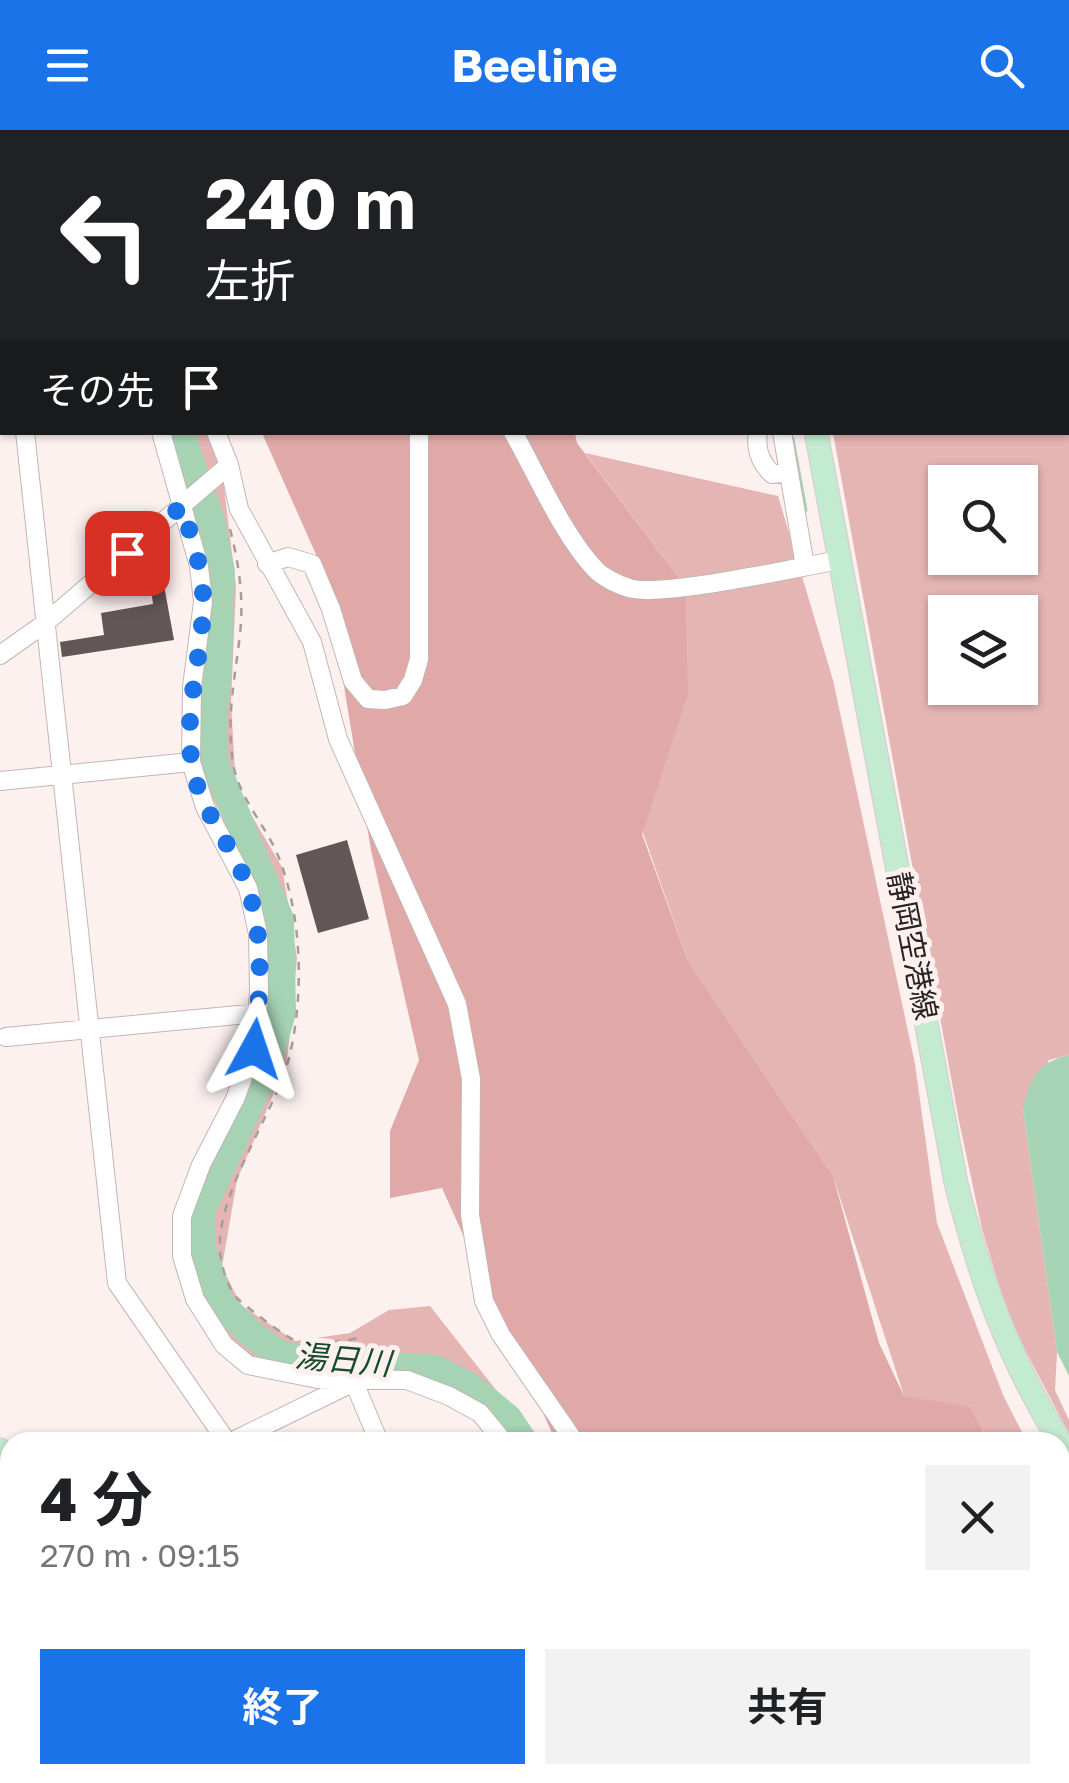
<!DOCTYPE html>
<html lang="ja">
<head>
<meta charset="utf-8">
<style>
	body { margin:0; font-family:"Golos Text","Noto Sans JP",sans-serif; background:#f2f2f2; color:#202124; height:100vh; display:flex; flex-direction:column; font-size:38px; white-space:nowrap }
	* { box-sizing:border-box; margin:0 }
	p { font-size:32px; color:#757577 }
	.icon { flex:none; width:55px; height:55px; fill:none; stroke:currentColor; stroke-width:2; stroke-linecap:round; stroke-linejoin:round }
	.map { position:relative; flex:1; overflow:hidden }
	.side { position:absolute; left:0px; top:1302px; width:1070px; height:352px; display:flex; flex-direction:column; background:#fff; border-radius:30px 30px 0 0; box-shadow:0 2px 8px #0004 }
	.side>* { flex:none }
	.top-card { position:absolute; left:0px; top:0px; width:1070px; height:305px; box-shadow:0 2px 8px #0004; background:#202124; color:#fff; overflow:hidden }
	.controls { position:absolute; left:928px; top:335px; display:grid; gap:20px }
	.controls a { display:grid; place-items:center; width:110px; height:110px; border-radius:0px; background:#fff; box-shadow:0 2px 8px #0004; font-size:50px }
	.pin { position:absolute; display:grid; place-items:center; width:85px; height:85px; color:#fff; margin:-42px; border-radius:20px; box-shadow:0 5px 15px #0006 }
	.me { position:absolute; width:110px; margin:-55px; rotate:5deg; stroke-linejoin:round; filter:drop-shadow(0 0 8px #0008) }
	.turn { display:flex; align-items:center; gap:35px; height:210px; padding:0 40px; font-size:45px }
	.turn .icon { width:130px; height:130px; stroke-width:2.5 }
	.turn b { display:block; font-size:70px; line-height:85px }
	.then { display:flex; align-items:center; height:95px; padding:0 40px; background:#0003; gap:20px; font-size:38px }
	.round { display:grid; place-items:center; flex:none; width:105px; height:105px; border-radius:0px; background:#f2f2f2 }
	.headline { display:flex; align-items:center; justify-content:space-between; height:170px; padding:0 40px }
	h1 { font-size:60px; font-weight:700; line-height:75px }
	.action { display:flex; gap:20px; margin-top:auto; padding:20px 40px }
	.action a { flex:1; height:115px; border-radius:0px; background:#1a73e8; color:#fff; font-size:40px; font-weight:700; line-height:115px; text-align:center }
	.action a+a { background:#f2f2f2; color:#202124 }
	header { display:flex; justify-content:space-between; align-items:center; height:130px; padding:0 40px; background:#1a73e8; color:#fff; font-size:45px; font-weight:700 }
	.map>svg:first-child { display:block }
	.green { fill:#e4b5b3; fill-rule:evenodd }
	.forest { fill:#e0a9a7 }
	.water { fill:#a5d3b3 }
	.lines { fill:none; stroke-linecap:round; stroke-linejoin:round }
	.stream { stroke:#a5d3b3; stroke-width:5 }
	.river { stroke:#a5d3b3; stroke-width:28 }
	.building { fill:#635656 }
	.minor-casing { stroke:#c3b5b4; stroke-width:20 }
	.major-casing { stroke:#d4d3d3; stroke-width:25 }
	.path { stroke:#a79d9d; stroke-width:2.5; stroke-dasharray:8 8; stroke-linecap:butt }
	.minor { stroke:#fff; stroke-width:18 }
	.major { stroke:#c3ebd0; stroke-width:22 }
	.route { stroke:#1a73e8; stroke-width:18; stroke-dasharray:0 32.4 }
	.labels { text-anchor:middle; stroke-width:10; stroke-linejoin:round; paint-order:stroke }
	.street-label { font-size:30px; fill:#292323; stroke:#fdf1f0 }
	.water-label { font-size:32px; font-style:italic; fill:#154a2b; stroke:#fdf1f0 }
</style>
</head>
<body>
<header><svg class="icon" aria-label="menu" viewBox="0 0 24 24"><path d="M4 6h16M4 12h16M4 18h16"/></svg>Beeline<svg class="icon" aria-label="search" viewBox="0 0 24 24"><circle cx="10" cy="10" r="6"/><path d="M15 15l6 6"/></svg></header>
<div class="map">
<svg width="1069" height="1653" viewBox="0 0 1069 1653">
	<rect width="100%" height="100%" fill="#fdf1f0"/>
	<path class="green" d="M955,0h114v925l-20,5 -26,48 34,244 -2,38 14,30v14l-60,-115 -27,-90 -23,-108 -126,-688 235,-1v-300zM945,352h75v76h-75zM945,482h75v76h-75z
		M163,303h45l14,37 14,117 -5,116 5,86 46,78 15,91 -10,104 -50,118 -15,87 19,38 54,36 55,-8 39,-23 41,-4 107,136h-27l-35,-40 -113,-29 -100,-10 -36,-22 -22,-38 -21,-60 20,-73 30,-54 33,-86 -5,-139 -57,-109 -6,-63 10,-111z
		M585,323l193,43 55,184 82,384 22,159 66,172 24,47h-37l-10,-15 -76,-31 -71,-220 -145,-215 -52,-148 49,-227z"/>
	<path class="forest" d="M127,0h439l-438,2z
		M262,303h313l2,10 108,143 3,108 -46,140 46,127 145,215 46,167 25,53 66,11 18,35h-432l-114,-254 -52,10v-67l29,-71 -48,-210 -45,-273z
		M0,1362l10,15v268h182l6,8h-198z
		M1060,1456l9,15v182h-400l-3,-8h394z"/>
	<path class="water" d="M1069,925v321l-12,-24 -34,-244c7,-30 15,-46 46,-53z"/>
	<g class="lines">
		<path class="stream" d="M733,0l1,2
			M792,309l13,71"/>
		<path class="river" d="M73,0l1,2
			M180,302l31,89 10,51 -3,96 -5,57 2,39 65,155 2,93 -16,56 -64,142 -1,36 20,58 28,28 30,22 43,9 111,5 36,18 39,32 16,24
			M534,1645v8"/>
	</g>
	<path class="building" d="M163,450l11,60 -112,17 -2,-15 44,-7 -3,-22 52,-9 -3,-22z
		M347,710l22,79 -51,14 -22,-78z"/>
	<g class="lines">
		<defs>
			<path id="minor" d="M48,0l1,2
				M101,0l1,2
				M722,0l1,2
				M0,101l2,3
				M25,302l92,851 110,159
				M161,302l38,134 4,36 -11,85 -1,75 14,45 43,81 10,46 1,59 -5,56 -19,50 -34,66 -19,51v40l13,43 29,46 24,20 70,14 89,1 42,16 31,17 24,29
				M216,302l13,33 10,44 73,133 26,97 119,265 14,75 -1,136 14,86 17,34 74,107
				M513,302c23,41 51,105 83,138 7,7 22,15 33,18 33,10 169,-21 211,-28
				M758,302c-3,17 2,30 14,42l17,-2
				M782,302l23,134
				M267,434l21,-7 24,7 19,45 22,72 15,18 17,1 18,-4 10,-16 6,-21v-227
				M0,525l44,-31 185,-159
				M0,651l191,-19
				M6,907l252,-24
				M231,1312l123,-60 25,60
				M0,1391l10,8
				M0,1539l10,41
				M29,1645l2,8
				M258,1645l8,8
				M516,1645l1,8
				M708,1645l3,8"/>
			<path id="major" d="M760,0l1,2
				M816,302l140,751c25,98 51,172 104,259
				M0,1320l10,13
				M205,1645l6,8"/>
		</defs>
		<use href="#minor" class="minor-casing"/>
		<use href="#major" class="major-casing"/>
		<path class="path" d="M230,399c9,35 14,69 10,105 -5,45 -14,83 -7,129 6,36 33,62 46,95 23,59 25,135 11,196 -14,62 -86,152 -67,214 2,8 7,22 12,28 7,8 52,42 61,45 21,5 48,0 68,-4
			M579,1645l2,8"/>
		<use href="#minor" class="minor"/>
		<use href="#major" class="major"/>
	</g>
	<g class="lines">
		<path class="route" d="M127,423l55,-47c9,31 22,64 21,97 0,53 -20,107 -11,161 7,47 42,81 56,125 17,50 12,108 6,160"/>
	</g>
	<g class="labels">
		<g class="street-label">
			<text transform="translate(912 816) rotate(79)" y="10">静岡空港線</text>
		</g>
		<g class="water-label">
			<text transform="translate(343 1230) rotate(5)" y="11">湯日川</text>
		</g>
	</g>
</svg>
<div class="controls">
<a><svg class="icon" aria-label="search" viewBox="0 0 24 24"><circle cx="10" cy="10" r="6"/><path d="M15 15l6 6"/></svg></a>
<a><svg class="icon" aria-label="layers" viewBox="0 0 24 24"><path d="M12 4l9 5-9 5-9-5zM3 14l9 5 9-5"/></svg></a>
</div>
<div class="pin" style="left:127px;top:423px;background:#d93025"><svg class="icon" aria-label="arrive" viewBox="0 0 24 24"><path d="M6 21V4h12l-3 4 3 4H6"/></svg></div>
<svg class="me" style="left:254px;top:919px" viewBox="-20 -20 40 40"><path d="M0-17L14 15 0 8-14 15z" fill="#1a73e8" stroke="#fff" stroke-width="4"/></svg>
<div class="top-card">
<div class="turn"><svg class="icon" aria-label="left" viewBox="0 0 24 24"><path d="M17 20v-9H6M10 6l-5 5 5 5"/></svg><div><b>240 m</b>左折</div></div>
<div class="then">その先<svg class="icon" aria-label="arrive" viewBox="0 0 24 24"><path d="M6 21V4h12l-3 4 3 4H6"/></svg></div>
</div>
<section class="side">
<div class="headline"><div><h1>4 分</h1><p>270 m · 09:15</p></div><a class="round"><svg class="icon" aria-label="close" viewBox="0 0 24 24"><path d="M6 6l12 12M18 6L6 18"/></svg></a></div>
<div class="action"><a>終了</a><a>共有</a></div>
</section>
</div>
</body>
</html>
